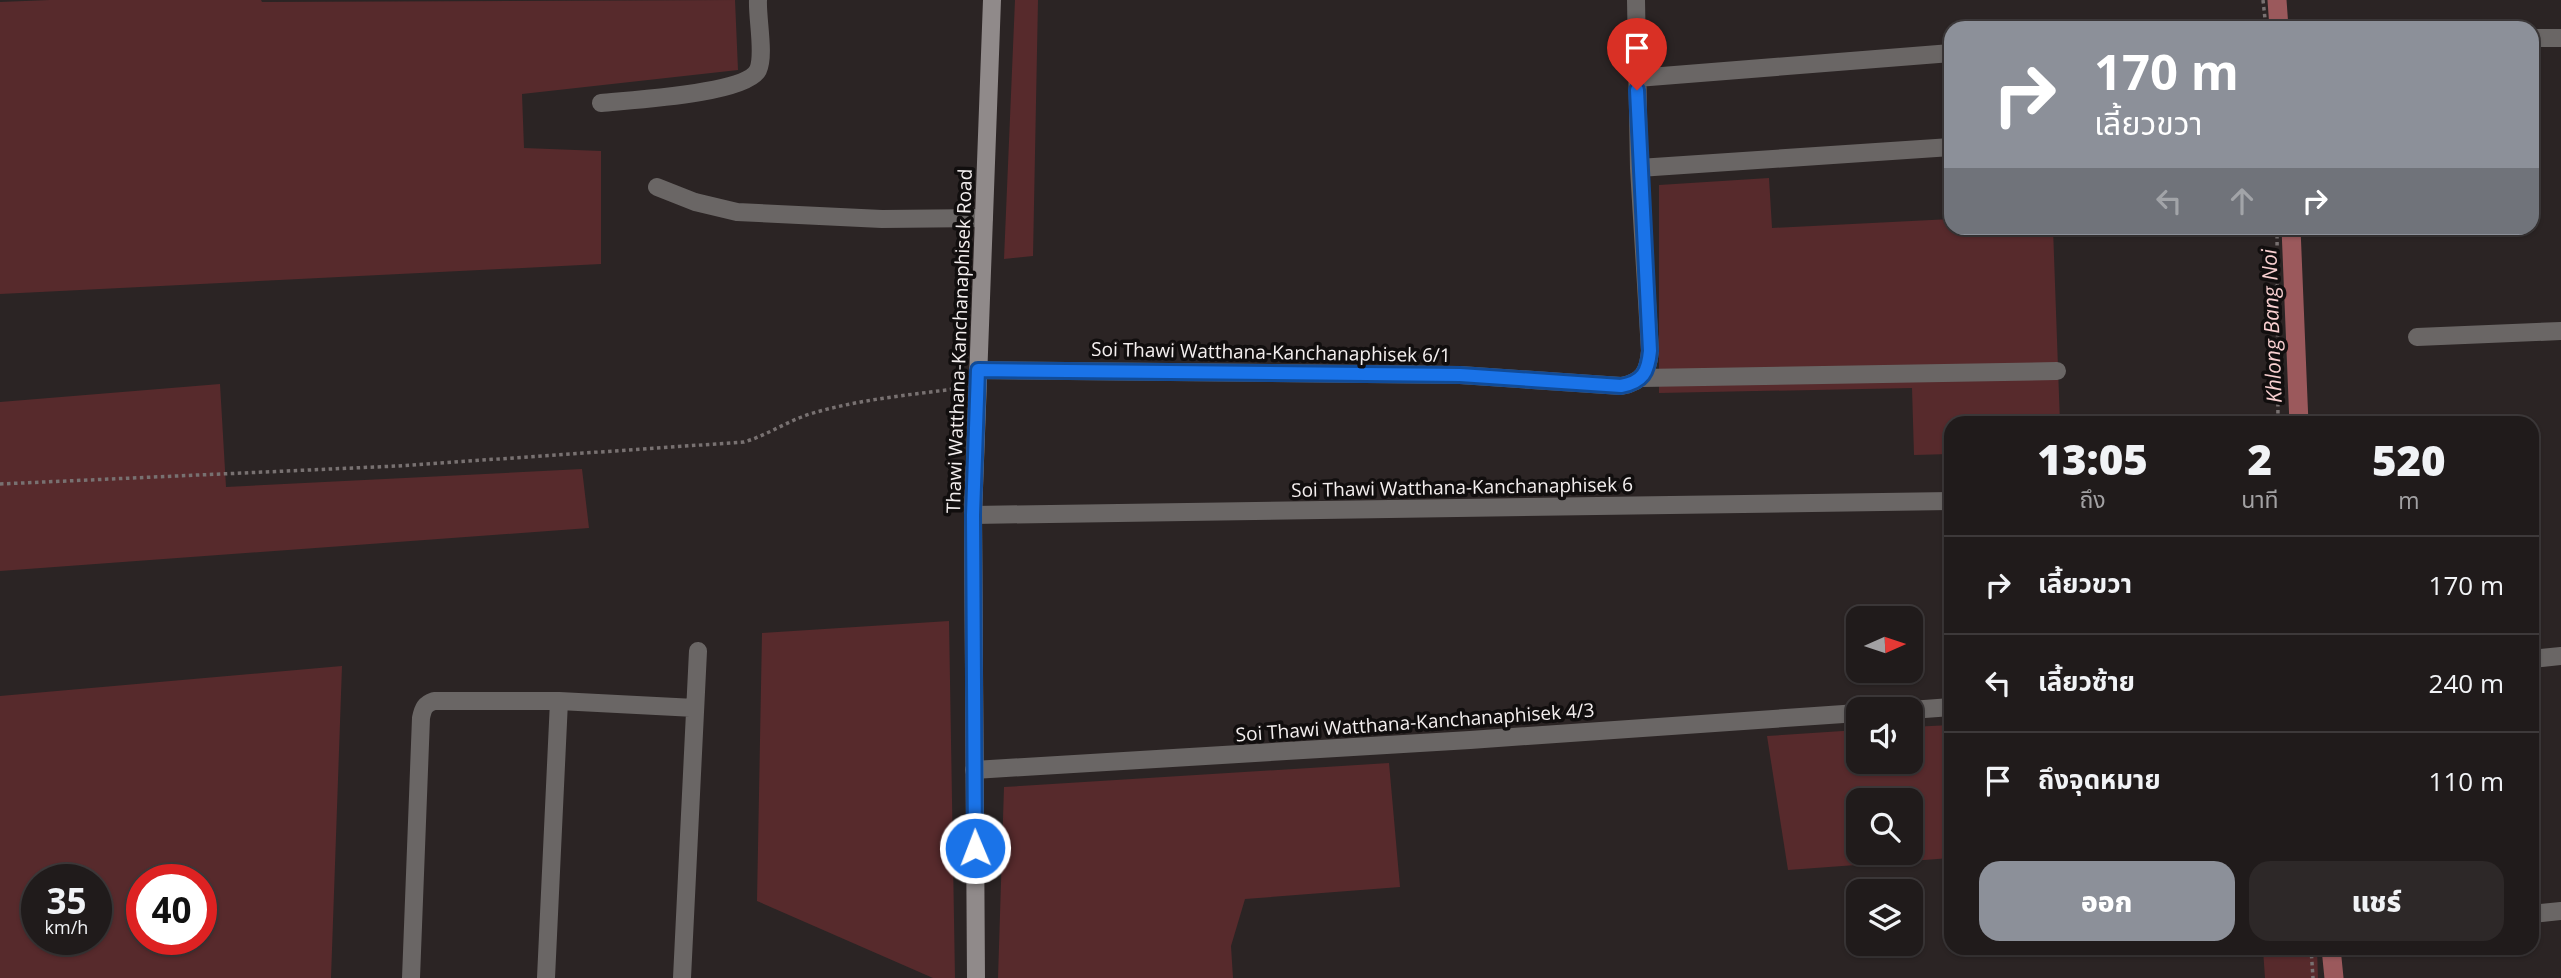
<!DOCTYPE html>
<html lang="th">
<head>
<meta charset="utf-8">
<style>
	body { margin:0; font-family:"Open Sans","Noto Sans Thai",sans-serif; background:#2d2828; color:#f1f3f6; height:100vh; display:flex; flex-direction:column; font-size:26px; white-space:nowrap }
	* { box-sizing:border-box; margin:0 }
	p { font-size:23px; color:#a2a1a3 }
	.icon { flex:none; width:38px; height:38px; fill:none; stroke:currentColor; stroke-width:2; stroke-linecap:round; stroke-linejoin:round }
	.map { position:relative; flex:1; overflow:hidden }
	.sheet { position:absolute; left:1944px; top:416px; width:595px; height:539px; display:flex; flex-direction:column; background:#201b1b; border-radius:21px; box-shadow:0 2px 5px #0004,0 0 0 2px #3d393a }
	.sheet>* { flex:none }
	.banner { position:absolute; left:1944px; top:21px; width:595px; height:214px; border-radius:21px; box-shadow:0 2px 5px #0004,0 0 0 2px #3d393a; background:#8c9099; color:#fff; overflow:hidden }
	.needle { width:46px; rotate:87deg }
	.controls { position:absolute; left:1846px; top:606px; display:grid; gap:14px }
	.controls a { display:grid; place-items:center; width:77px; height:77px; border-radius:14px; background:#201b1b; box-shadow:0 2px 5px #0004,0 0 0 2px #3d393a; font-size:35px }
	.speed { position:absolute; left:21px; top:864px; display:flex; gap:14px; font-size:35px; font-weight:700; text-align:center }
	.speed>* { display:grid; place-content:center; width:91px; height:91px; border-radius:50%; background:#201b1b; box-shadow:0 2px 5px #0004,0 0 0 2px #3d393a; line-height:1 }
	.speed small { font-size:18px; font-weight:400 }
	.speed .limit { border:10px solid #d22; background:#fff; color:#111 }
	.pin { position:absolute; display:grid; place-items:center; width:60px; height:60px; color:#fff; margin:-72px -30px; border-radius:50% 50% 50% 0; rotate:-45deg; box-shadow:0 0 7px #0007 }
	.pin .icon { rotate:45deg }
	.me { position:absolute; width:77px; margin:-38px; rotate:359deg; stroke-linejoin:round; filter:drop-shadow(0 0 5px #0008) }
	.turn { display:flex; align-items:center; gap:24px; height:147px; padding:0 35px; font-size:32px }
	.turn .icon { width:91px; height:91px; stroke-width:2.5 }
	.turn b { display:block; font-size:49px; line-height:60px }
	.lanes { display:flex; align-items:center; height:66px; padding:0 35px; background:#0003; justify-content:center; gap:35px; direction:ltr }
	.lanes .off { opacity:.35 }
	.eta { display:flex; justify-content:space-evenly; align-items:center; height:119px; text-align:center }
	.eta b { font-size:42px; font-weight:800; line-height:49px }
	.action { display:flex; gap:14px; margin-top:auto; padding:14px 35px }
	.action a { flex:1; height:80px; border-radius:21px; background:#8c9099; color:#fff; font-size:28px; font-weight:800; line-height:80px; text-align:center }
	.action a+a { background:#2d2828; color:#f1f3f6 }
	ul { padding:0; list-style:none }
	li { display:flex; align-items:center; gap:21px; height:98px; padding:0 35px; border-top:2px solid #3d393a }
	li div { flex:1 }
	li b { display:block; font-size:26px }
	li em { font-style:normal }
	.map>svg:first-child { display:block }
	.green { fill:#572a2c; fill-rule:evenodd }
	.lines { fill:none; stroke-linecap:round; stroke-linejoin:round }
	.canal { stroke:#9b595c; stroke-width:19 }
	.path { stroke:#787171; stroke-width:3.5; stroke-dasharray:3.5 3.5; stroke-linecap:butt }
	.street { stroke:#6a6665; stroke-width:18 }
	.secondary { stroke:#908a8a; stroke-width:18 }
	.route-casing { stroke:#114b97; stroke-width:18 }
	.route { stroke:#1a73e8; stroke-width:12 }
	.labels { text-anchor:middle; stroke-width:7; stroke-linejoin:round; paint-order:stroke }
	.street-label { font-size:19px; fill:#f4efef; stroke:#110e0e }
	.water-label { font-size:21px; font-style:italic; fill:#fad0d1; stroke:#110e0e }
</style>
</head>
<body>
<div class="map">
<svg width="2561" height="978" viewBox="0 0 2561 978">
	<rect width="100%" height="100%" fill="#2b2424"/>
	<path class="green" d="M50,0h211l1,2 473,-2 3,70 -216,24 2,54 77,3v113l-601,30v-292z
		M1015,0h23l-5,256 -29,3z
		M1769,178l3,50 179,-9v9h102l7,195 -109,1v30l-37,1 -2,-67 -253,5v-208z
		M220,384l6,103 356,-18 7,59 -589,43v-169z
		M949,621l6,357h-22l-176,-77 5,-268z
		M342,666l-11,312h-331v-282zM96,880v60h-59v-60zM142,880h59v60h-59z
		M1951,725v133l-163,12 -21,-134 91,-6v31h53v-34zM1858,800h53v52h-53z
		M1389,763l11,124 -155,12 -14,47 2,32h-235l6,-191z
		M2263,949h54l1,29h-53z"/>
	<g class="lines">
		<path class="canal" d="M2277,0l2,28
			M2291,228l8,196
			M2331,948l3,30"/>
		<path class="path" d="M2263,0l3,28
			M2277,228l1,196
			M0,484l397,-18 347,-24c24,-7 43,-21 66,-28 49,-15 101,-19 151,-26
			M2311,948l2,30"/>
		<path class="street" d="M2532,38h29
			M1637,78l314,-25
			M601,103c28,-3 145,-9 157,-33 7,-15 -1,-52 0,-70
			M1639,168l312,-21
			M657,187l38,15 42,10 145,7 102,-1
			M2417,337l144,-6
			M978,370l482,5 161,11c22,-4 27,-14 29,-35l-11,-183 -3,-168
			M1642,378l415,-7
			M973,515l978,-14
			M2532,659l29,-3
			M1911,710l40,-3
			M974,770l496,-30 388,-27
			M2532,914l29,-3
			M411,978l10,-260c2,-10 4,-14 13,-17h125l136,7
			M546,978l13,-277
			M682,978l16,-327"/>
		<path class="secondary" d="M976,978l-3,-463 19,-515"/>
	</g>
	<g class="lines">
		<defs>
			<path id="route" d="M975,848l-2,-333 5,-145 482,5 161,11c22,-4 27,-14 29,-35l-13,-261"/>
		</defs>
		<use href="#route" class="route-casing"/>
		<use href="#route" class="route"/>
	</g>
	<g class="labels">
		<g class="street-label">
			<text transform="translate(959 341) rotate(-88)" y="7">Thawi Watthana-Kanchanaphisek Road</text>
			<text transform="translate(1271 352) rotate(1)" y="7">Soi Thawi Watthana-Kanchanaphisek 6/1</text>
			<text transform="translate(1462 487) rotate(-1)" y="7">Soi Thawi Watthana-Kanchanaphisek 6</text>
			<text transform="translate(1415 722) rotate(-4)" y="7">Soi Thawi Watthana-Kanchanaphisek 4/3</text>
		</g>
		<g class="water-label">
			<text transform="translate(2272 326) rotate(-92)" y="7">Khlong Bang Noi</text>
		</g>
	</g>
</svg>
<div class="controls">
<a><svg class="needle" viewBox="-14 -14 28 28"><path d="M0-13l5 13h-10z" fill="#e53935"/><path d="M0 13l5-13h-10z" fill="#a2a1a3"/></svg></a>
<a><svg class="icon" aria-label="sound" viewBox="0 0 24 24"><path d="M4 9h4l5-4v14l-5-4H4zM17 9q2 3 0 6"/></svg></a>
<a><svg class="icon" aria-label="search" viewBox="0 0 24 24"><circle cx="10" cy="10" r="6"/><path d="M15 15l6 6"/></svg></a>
<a><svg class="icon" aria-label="layers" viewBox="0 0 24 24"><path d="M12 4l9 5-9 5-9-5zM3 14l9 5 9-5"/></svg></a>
</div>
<div class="speed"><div>35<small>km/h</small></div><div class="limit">40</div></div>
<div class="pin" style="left:1637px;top:90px;background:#d93025"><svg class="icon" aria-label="arrive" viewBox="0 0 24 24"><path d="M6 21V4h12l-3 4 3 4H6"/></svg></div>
<svg class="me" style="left:975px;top:848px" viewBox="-20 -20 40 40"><circle r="17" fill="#1a73e8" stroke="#fff" stroke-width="3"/><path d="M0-11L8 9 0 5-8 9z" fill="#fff"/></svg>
<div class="banner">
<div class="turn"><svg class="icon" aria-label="right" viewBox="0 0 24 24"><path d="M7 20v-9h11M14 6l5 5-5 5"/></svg><div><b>170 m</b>เลี้ยวขวา</div></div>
<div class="lanes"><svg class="icon off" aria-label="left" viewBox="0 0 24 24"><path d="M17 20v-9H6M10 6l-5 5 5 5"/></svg><svg class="icon off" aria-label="ahead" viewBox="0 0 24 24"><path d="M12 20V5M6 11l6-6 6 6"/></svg><svg class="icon" aria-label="right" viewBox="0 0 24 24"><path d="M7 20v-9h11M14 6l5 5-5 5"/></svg></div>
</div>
<section class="sheet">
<div class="eta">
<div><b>13:05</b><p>ถึง</p></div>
<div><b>2</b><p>นาที</p></div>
<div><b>520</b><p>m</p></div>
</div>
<ul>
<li><svg class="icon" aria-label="right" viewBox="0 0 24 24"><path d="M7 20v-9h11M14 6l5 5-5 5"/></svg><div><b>เลี้ยวขวา</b></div><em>170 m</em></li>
<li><svg class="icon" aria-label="left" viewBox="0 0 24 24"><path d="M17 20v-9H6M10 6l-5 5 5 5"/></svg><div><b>เลี้ยวซ้าย</b></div><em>240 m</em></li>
<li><svg class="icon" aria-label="arrive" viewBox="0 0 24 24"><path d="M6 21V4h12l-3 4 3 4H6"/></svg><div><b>ถึงจุดหมาย</b></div><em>110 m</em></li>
</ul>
<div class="action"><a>ออก</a><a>แชร์</a></div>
</section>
</div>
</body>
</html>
